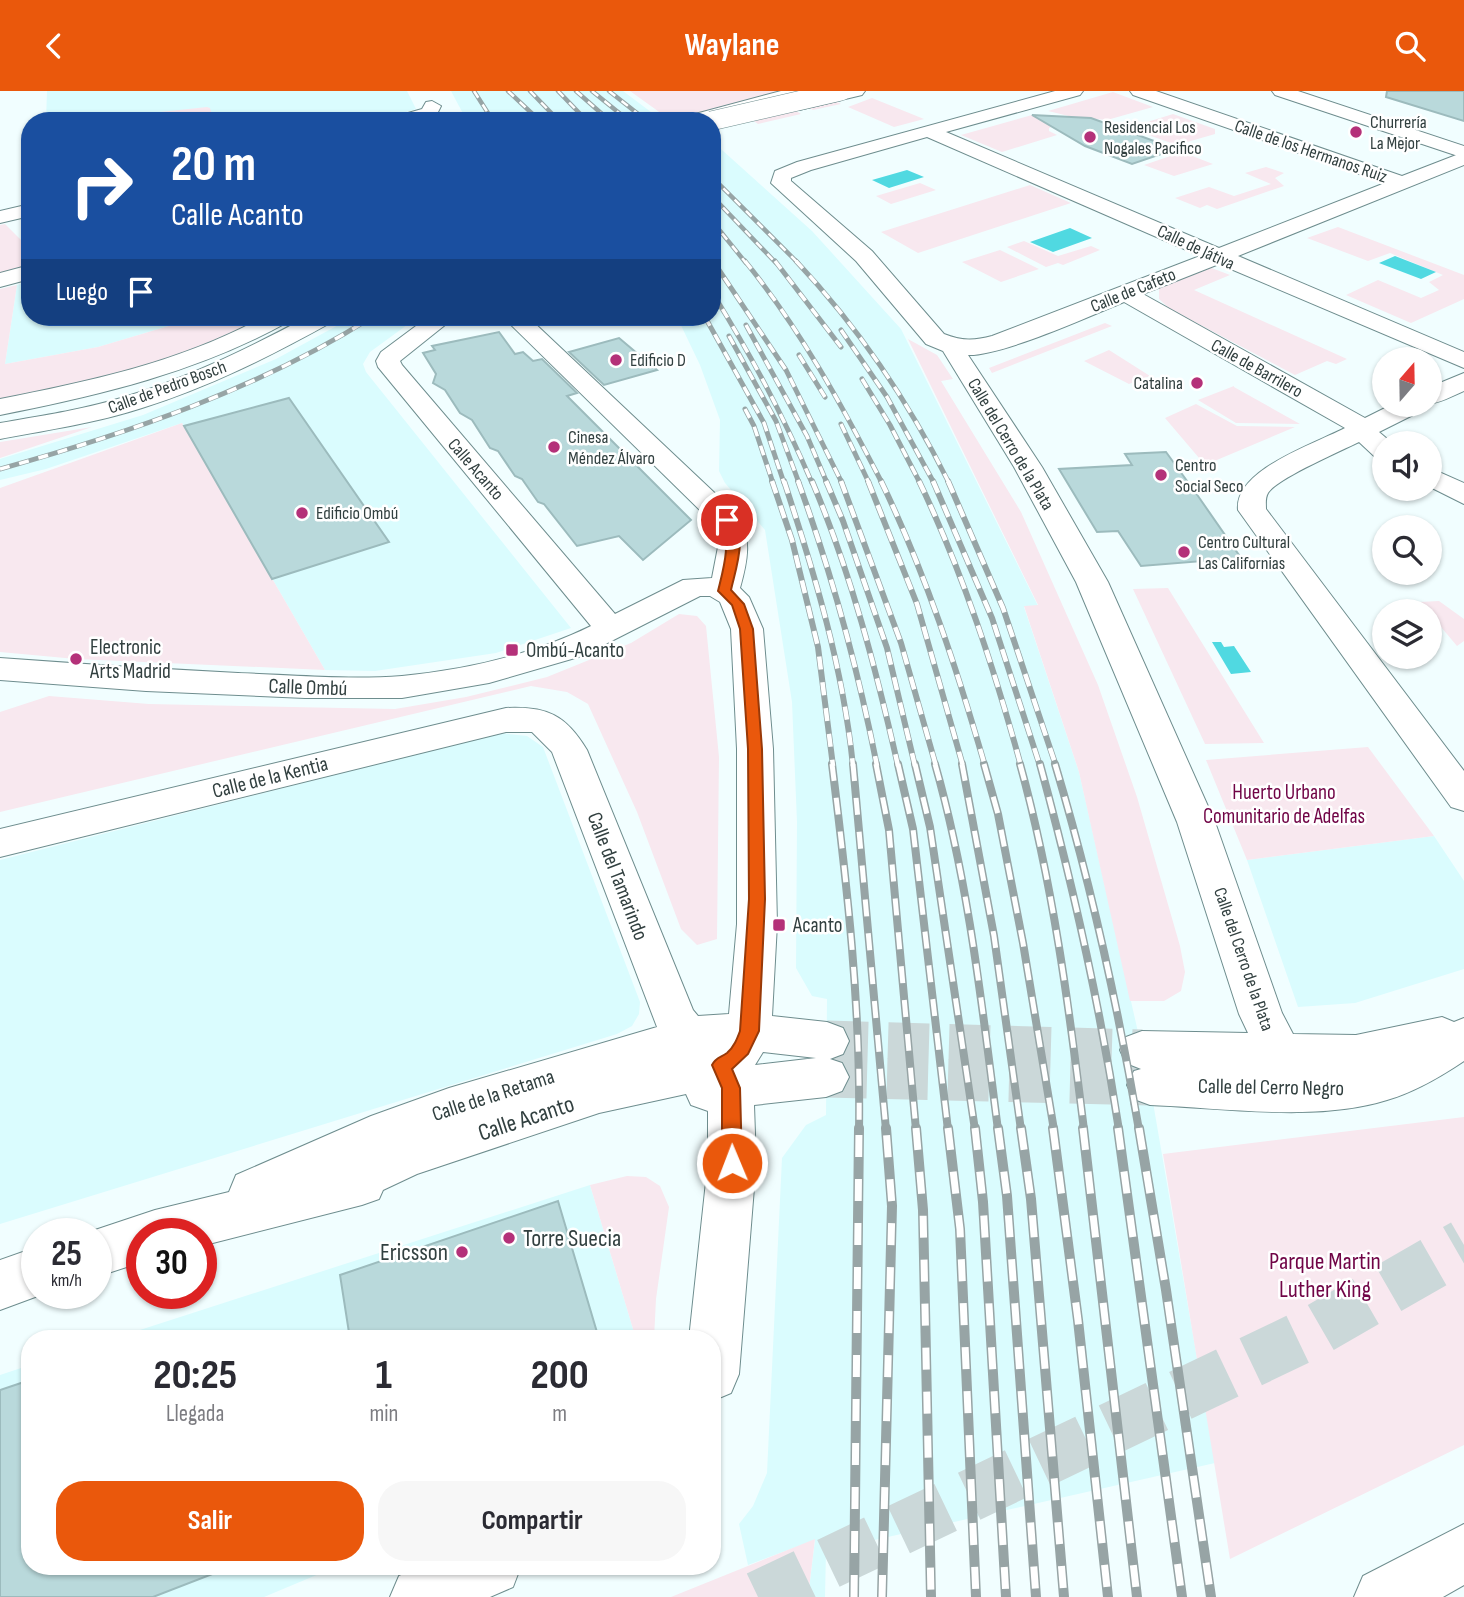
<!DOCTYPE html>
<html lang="es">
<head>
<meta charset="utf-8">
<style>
	body { margin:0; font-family:"Sofia Sans Condensed",sans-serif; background:#f7f7f7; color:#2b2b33; height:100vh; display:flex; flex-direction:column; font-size:26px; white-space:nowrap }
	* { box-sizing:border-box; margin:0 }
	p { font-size:23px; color:#7c7c81 }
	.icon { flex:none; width:38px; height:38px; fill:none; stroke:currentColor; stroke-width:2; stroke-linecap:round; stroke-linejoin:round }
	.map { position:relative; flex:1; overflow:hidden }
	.details { position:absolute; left:21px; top:1239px; width:700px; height:245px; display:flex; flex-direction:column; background:#fff; border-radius:28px; box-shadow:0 2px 5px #0004 }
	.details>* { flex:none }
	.banner { position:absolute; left:21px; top:21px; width:700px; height:214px; border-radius:28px; box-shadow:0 2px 5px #0004; background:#1a4fa0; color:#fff; overflow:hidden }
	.needle { width:46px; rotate:20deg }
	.fabs { position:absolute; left:1372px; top:256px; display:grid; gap:14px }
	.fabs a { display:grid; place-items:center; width:70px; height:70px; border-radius:50%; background:#fff; box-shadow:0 2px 5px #0004; font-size:35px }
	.speed { position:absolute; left:21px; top:1127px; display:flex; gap:14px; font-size:35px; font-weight:700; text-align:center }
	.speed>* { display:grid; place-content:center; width:91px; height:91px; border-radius:50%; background:#fff; box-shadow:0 2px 5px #0004; line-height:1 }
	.speed small { font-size:18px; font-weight:400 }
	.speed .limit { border:10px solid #d22; background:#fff; color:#111 }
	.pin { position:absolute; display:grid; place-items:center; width:60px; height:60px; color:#fff; margin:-30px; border:4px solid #fff; border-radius:50%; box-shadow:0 2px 7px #0007 }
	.me { position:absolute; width:77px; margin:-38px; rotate:359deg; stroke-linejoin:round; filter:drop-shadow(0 0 5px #0008) }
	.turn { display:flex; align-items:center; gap:24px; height:147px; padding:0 35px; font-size:32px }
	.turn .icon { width:91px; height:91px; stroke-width:2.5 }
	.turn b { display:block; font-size:49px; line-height:60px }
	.then { display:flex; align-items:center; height:66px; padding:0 35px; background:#0003; gap:14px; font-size:26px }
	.eta { display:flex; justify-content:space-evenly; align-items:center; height:119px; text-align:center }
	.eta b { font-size:42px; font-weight:700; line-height:49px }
	.cta { display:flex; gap:14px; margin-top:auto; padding:14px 35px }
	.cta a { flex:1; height:80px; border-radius:28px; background:#ea580c; color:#fff; font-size:28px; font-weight:700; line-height:80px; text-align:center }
	.cta a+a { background:#f7f7f7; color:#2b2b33 }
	header { display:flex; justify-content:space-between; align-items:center; height:91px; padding:0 35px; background:#ea580c; color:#fff; font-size:32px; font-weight:700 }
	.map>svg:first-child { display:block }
	.built { fill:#dafcfe }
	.green { fill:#f8e8ef }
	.water { fill:#50d9e1 }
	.building { fill:#b9d9db; stroke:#9cbbbd; stroke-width:2 }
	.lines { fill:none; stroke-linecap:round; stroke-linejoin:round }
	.minor-tunnel { stroke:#cbd8d9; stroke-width:41; stroke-dasharray:41 20; stroke-linecap:butt }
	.highway-tunnel { stroke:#cbd8d9; stroke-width:52; stroke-dasharray:52 26; stroke-linecap:butt }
	.minor-casing { stroke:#6e8d8e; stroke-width:2 }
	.major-casing { stroke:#6e8d8e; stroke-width:2 }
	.highway-casing { stroke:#6e8d8e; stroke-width:2 }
	.minor { fill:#fff; fill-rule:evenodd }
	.major { fill:#fff; fill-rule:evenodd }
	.highway { fill:#fff; fill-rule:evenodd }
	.rail-far4-casing { stroke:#97a4a5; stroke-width:4.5 }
	.rail-far3-casing { stroke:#97a4a5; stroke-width:5 }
	.rail-far2-casing { stroke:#97a4a5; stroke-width:6 }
	.rail-far1-casing { stroke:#97a4a5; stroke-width:8 }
	.rail-casing { stroke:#97a4a5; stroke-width:10 }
	.rail-far4 { stroke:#fff; stroke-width:2.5; stroke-dasharray:8; stroke-linecap:butt }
	.rail-far3 { stroke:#fff; stroke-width:3.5; stroke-dasharray:10; stroke-linecap:butt }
	.rail-far2 { stroke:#fff; stroke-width:4.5; stroke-dasharray:13; stroke-linecap:butt }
	.rail-far1 { stroke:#fff; stroke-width:5; stroke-dasharray:17; stroke-linecap:butt }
	.rail { stroke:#fff; stroke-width:7; stroke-dasharray:22; stroke-linecap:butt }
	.major-bridge-casing { stroke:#6e8d8e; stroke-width:20; stroke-linecap:butt }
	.major-bridge { stroke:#fff; stroke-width:19 }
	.route { fill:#ea580c; stroke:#983908; stroke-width:2 }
	.poi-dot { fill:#b43179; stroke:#fff; stroke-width:2.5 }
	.labels { text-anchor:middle; stroke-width:5; stroke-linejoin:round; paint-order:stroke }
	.far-poi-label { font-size:18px; fill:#324040; stroke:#fff; text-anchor:start }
	.far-street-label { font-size:18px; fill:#324040; stroke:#fff }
	.poi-label { font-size:21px; fill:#324040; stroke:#fff; text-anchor:start }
	.street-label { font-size:21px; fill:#324040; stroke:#fff }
	.park-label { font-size:21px; fill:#700446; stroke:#fff }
	.near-street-label { font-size:24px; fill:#324040; stroke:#fff }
	.near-poi-label { font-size:24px; fill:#324040; stroke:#fff; text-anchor:start }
	.near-park-label { font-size:24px; fill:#700446; stroke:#fff }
</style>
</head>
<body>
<header><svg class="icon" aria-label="back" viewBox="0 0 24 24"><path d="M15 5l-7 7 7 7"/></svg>Waylane<svg class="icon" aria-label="search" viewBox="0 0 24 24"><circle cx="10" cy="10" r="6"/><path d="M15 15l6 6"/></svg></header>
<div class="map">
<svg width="1464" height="1506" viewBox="0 0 1464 1506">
	<rect width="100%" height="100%" fill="#f1feff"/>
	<path class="built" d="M47,0h360l9,18 -40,12h-330z
		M451,0h172l40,30h-196z
		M712,50l100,90 89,98 137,277 -14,1 55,165 71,313 65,378 -389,88 -1,46h-17l7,-57 -67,25 -9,-41 14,-18 14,-33 15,-315 24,-33 20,-10 1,-116 -15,-3 -16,-28 1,-146 -5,-120 -27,-172 -40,-47 -6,-12 1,-51 -20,-55 -23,-48h35z
		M30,190v36h169l-101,30 -93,17 12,-79z
		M353,226h65l-48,35 -7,12 3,8 205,256 -75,25 -121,18 -50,-1 -143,-247 -136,46 -46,11v-21l143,-44 133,-56z
		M500,642l27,3 16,11 97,255 -1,12 -7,12 -15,8 -617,190v-364z
		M1434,745l30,45v88l-109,34 -57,4 -51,-147z
		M590,1094l46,154h-524z
		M30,1274v201h308l-74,31h-264v-222z"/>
	<path class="green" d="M630,0h161l31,3 19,10 -28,6 -19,-10 -10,3 17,11 -43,10 -23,-16 -52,13h-12l16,-5 -18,3z
		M1113,1l40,15 -46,13 -34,-3 -25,-6z
		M872,7l52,21 -30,8 -46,-20z
		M207,16l3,1 3,10 -3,3h-62v-6l3,-2z
		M1173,23l42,15v5l-38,11 -49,-17z
		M1032,24l22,11 -5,2v3l8,4 -55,17 -41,-17z
		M1182,61l31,12 -39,12 -30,-11z
		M1266,76l18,6 -9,5 9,8 -67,23 -10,-4 -7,3 -25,-10 34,-11 25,9 37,-12 -26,-11z
		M920,92l16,7 -45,14 -15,-8z
		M1030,94l41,18 -153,50 -37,-21z
		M5,133l25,25v18l-30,7v-49z
		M1338,136l126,48v24l-53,24 -65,-28 32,-15 43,18 18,-8 -10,-8 14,-7 -53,-22 -22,8 -61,-23z
		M1024,150l34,15 33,-10 9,4 -37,15 -5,-2 -12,4 -39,-20z
		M1000,159l39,19 -38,13 -39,-20z
		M1209,176l21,8 -36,15 153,69 -11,5 -9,-3 -32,14 -125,-66 -11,-10v-11z
		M17,194l-12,79 93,-17 101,-30h71l-105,46 -165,41v-115z
		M1105,232l7,3 -120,47 -3,-5z
		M908,248l29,16 16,24 -12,2 80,131 77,173 39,112 43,149 5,26 -4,19 -17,10h-34l-51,-229 -55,-166 14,-1z
		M1109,259l41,26 -21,8 -45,-23z
		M1234,295v1l66,37 -64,-1 -38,-23z
		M1196,313l41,22 58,1 -90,38 -40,-47z
		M182,332l143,247 -249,-11 -76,-7v-164z
		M92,336l-92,31v-16z
		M1168,497l96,155 -59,1 -72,-155z
		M1439,510l25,18v22l-7,5 -27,-32v-3l-11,-9z
		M679,523l18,2 9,10 13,131 -2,182 -20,6 -16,-16 -44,-117 -49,-108 -21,-12 -36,-6 -531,126v-100l49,-16 100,8 246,5 71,-12 81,-20 84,-34z
		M1368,656l66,89 -187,24 -41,-100z
		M1464,1026v328l-234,114 -67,-405z
		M627,1085l19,1 14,9 9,21 -13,92 -2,40h-18l-46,-154z
		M815,1448l-7,58h-137z"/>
	<path class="water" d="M907,79l17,7 -35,11 -17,-8z
		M1070,137l22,10 -39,14 -23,-10z
		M1395,165l41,16 -15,7 -42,-16z
		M1212,551h9l3,5 10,-1 17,26 -20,2z"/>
	<path class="building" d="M1387,0h77v30l-78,-24z
		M1032,24l59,3 85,31 -44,15 -47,-18z
		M499,241l16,22 8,-2 10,9 9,-2 35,34 -10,3 124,124 -48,40 -24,-24 -42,10 -33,-42 -6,-2 -16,-23 -7,-3 -17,-25 -8,-3 -18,-28 -12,-7 -15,-23 -12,-7 3,-9 -13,-21 12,-3 -3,-4z
		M619,247l38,32 -53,15 -35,-33z
		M289,307l100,144 -117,37 -88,-153z
		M1166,361l32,44 43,62 -100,8 -23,-35 -21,1 -38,-63 73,-4 -7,-11z
		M558,1110l41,138h-249l-10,-64z
		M30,1289v186h197l1,2 -75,29h-153v-207z"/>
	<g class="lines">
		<path class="minor-tunnel" d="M827,950l315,9
			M826,986l324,8"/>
		<path class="highway-tunnel" d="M758,1506l555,-265 151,-87"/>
		<defs>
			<path id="minor" d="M781,0h29l-3,4 -96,26h-30l3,-4z
				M1055,0h28l-3,4 -134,37 273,116 166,-65 -252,-88 -3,-4h26l246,85 62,-24v13l-226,91 226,96v16l-245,-104 -76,30 222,124 28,-14h34l-4,6 -44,22 13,11h-8v15l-10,-2 -15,-14c-18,9 -83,37 -91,51 -3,5 -2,11 -2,16l198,262v40l-13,-4 -213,-297c-4,-40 76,-66 107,-82l-221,-126c-34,14 -122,54 -156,53l74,112 66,115 107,240 67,191 11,21 63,1 86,-18 12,5 10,-4v43c-24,16 -49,31 -77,39 -70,22 -163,8 -237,5l-16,-6 -7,-14 7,-14 7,-2 -15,-6 -6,-13 6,-13 16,-6 106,2 -9,-19 -62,-192 -101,-240 -62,-115 -71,-116 -17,-7 -70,-83 -85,-78 4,-12 22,-9zM927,46l273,119 -208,80c-18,5 -30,5 -48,-2l-72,-83 -81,-70v-3l20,-8z
				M432,10l9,5 -5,10 -16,5h-29l3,-4 28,-8 4,-7z
				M30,113v12l-30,7v-12z
				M30,174v14l-30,8v-14z
				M263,226h29l-4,5c-90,50 -187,73 -288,93v-16c91,-18 181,-37 263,-82z
				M428,226h27l-55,44 2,4 213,249 68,-34 29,-2 6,-31 -5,-24 -210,-206h25l209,197c16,23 10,49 3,74l9,9 14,32 10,120 4,175 -5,92 55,6 16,6 6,13 -6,13 -13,5 12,4 7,14 -7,14 -16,6 -72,8 2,58 -17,211 -8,19 -19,8v-62h-23l19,-176v-52l-17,-6 -5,-11 -87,19 -182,61 -34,16 -4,9 -17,6 -161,41v-12h-59v28l-46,15v-43h-13l72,-24 74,-18 7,-17 135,-59 78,-28 208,-61 -105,-275 -20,-20h-26l-506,125v-28l506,-121c41,-2 60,7 81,42l106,260 5,6 31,-2 8,-90v-175l-6,-120 -11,-27 -10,-6h-10l-118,60 -93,27 -87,15h-97l-159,-7 -146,-11v-22c79,6 158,11 238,15 54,2 110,7 164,3 64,-6 132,-22 189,-50l-213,-259 -2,-6 5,-9zM763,961l53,6 -61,7z
				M1464,282v18c-12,5 -23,12 -36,13l2,-17z
				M1430,377l34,15v21l-34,-17z
				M37,1156v46h9l-46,17v-50z
				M421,1475h100l-8,21 -23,10h-100l9,-21z"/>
			<path id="major" d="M835,0h30l-3,4 -63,15 -9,-5 3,-4z
				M1272,0h26l166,55v12l-189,-63z
				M307,226h29l-4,5c-61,34 -123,65 -190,86 -46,15 -95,22 -142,31v-16c40,-7 81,-13 121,-25 65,-19 126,-49 186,-81z"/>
			<path id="highway" d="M1464,1433v61l-21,12h-89l9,-21z"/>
		</defs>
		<use href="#minor" class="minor-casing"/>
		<use href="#major" class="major-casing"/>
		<use href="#highway" class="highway-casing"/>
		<use href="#minor" class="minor"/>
		<use href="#major" class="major"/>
		<use href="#highway" class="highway"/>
		<defs>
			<path id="rail-far4" d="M474,0l19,30
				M508,0l32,30
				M530,0l29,30
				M558,0l29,30
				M576,0l34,30
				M592,0l37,30
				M609,0l38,30
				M712,86l86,86
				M712,105l64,67
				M712,130l34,42
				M712,168l3,4"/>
			<path id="rail-far3" d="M713,170l73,109 56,113
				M745,170c55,68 97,144 137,222
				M775,170l66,86
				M796,170c62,66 113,141 153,222
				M712,201c40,65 70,121 100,191
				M705,226l59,106 20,60
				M746,234l61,111 20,47
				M841,239l46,67 47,86
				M729,245l47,85 23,62
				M799,264l26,42
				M862,288l28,46 30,58
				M745,318l9,17 19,57
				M841,333l28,59
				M0,378c126,-35 261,-81 372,-152"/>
			<path id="rail-far2" d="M772,390l20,59 26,107 15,119
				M784,390c31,94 59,186 69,285
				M798,390c34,93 60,188 79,285
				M812,390c39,92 64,188 86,285
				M826,390l17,40 44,127 28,118
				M841,390l60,162 35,123
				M868,390l49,123 46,162
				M881,390c44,91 76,188 104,285
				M919,390c44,92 75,187 102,285
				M933,390l59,137 48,148
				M948,390l55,127 53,158"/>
			<path id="rail-far1" d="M832,673c15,121 29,244 27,366
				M853,673l33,366
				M876,673l13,66 27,300
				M898,673l15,65 35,301
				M915,673l15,63 45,303
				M935,673c34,119 47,243 63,366
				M962,673l32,172 27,194
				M984,673l14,50 25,129 31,187
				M1020,673c33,119 49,243 64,366
				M1040,673c33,121 60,242 79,366
				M1055,673c36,120 63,243 84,366"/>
			<path id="rail" d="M916,1037l7,82 8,387
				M948,1037l12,101 16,368
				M975,1037l8,74 23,395
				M998,1037l9,68 29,401
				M1021,1037l10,71 33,398
				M1053,1037l25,192 30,277
				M1083,1037l54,469
				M1118,1037l64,469
				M1139,1037l27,162 45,307
				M854,1506l5,-469
				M882,1506l10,-391 -6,-78"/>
		</defs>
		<use href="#rail-far4" class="rail-far4-casing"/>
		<use href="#rail-far3" class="rail-far3-casing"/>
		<use href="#rail-far2" class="rail-far2-casing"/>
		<use href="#rail-far1" class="rail-far1-casing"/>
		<use href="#rail" class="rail-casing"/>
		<use href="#rail-far4" class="rail-far4"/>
		<use href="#rail-far3" class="rail-far3"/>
		<use href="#rail-far2" class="rail-far2"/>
		<use href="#rail-far1" class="rail-far1"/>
		<use href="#rail" class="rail"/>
		<defs>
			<path id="major-bridge" d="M711,30l130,-30"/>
		</defs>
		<use href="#major-bridge" class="major-bridge-casing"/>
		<use href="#major-bridge" class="major-bridge"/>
	</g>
	<path class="route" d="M727,426c24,10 8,54 4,73l13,14 9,25 9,120 3,150 -6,132 -11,23 -16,15 8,19 2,75 -3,6 -7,3 -7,-3 -3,-6v-75l-10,-23c4,-8 8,-7 15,-12 7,-6 10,-14 13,-22l9,-132 -1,-150 -8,-120 -8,-24 -14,-14c6,-25 13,-46 3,-71z"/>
	<g class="poi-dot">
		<circle cx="1356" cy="41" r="7"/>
		<circle cx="1090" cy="46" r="7"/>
		<circle cx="616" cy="269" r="7"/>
		<circle cx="1197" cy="292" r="7"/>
		<circle cx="554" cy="356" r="7"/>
		<circle cx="1161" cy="384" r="7"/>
		<circle cx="302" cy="422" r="7"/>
		<circle cx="1184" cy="461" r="7"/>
		<rect x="505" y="552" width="14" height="14" rx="3.5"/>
		<circle cx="76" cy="568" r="7"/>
		<rect x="772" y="827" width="14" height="14" rx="3.5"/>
		<circle cx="509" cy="1147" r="7"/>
		<circle cx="462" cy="1161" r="7"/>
	</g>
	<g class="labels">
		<g class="far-poi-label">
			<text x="1370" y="37">Churrería<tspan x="1370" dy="21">La Mejor</tspan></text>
			<text x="1104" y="42">Residencial Los<tspan x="1104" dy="21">Nogales Pacifico</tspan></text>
			<text x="630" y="275">Edificio D</text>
			<text x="1183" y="298" text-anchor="end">Catalina</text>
			<text x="568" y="352">Cinesa<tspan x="568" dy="21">Méndez Álvaro</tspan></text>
			<text x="1175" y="380">Centro<tspan x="1175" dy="21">Social Seco</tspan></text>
			<text x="316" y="428">Edificio Ombú</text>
			<text x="1198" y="457">Centro Cultural<tspan x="1198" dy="21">Las Californias</tspan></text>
		</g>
		<g class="far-street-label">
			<text transform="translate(1311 60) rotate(19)" y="6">Calle de los Hermanos Ruiz</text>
			<text transform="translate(1196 156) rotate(25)" y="6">Calle de Játiva</text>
			<text transform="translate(1133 199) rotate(-22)" y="6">Calle de Cafeto</text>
			<text transform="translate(1257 277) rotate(29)" y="6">Calle de Barrilero</text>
			<text transform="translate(167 296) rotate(-20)" y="6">Calle de Pedro Bosch</text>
			<text transform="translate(1011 353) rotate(59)" y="6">Calle del Cerro de la Plata</text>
			<text transform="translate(476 378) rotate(49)" y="6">Calle Acanto</text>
			<text transform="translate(1244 868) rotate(71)" y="6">Calle del Cerro de la Plata</text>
		</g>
		<g class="poi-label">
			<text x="90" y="563">Electronic<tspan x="90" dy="24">Arts Madrid</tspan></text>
			<text x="526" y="566">Ombú-Acanto</text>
			<text x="793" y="841">Acanto</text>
		</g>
		<g class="street-label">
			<text transform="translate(308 596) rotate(2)" y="7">Calle Ombú</text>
			<text transform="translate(270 686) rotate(-14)" y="7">Calle de la Kentia</text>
			<text transform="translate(618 785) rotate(69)" y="7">Calle del Tamarindo</text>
			<text transform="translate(1271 996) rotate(1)" y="7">Calle del Cerro Negro</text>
			<text transform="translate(493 1004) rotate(-18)" y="7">Calle de la Retama</text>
		</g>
		<g class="park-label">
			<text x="1284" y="708">Huerto Urbano<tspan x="1284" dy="24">Comunitario de Adelfas</tspan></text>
		</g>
		<g class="near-street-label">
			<text transform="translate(526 1027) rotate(-18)" y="8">Calle Acanto</text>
		</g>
		<g class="near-poi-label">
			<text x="523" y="1155">Torre Suecia</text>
			<text x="448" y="1169" text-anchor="end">Ericsson</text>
		</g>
		<g class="near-park-label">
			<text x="1325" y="1178">Parque Martin<tspan x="1325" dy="28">Luther King</tspan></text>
		</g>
	</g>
</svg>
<div class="fabs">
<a><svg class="needle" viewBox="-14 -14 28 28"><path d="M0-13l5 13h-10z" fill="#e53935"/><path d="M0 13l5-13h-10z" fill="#7c7c81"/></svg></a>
<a><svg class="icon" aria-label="sound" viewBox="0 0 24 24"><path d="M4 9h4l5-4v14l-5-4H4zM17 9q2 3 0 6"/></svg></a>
<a><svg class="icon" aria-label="search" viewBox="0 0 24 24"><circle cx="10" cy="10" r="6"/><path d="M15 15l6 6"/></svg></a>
<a><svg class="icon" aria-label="layers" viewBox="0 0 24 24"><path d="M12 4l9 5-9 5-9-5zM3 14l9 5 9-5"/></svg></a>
</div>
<div class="speed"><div>25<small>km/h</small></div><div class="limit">30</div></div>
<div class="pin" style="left:727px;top:429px;background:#d93025"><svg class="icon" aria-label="arrive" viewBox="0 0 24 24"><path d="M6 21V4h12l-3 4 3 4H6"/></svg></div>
<svg class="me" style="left:732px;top:1072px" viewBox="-20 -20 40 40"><circle r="17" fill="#ea580c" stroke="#fff" stroke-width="3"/><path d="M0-11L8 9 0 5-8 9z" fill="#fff"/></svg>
<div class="banner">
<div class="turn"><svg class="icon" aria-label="right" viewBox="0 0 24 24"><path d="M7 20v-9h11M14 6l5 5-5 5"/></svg><div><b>20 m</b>Calle Acanto</div></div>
<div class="then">Luego<svg class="icon" aria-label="arrive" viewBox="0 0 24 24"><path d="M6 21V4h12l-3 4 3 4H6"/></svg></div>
</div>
<section class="details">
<div class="eta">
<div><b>20:25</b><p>Llegada</p></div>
<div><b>1</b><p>min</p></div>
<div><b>200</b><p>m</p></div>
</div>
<div class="cta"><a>Salir</a><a>Compartir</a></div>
</section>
</div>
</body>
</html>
